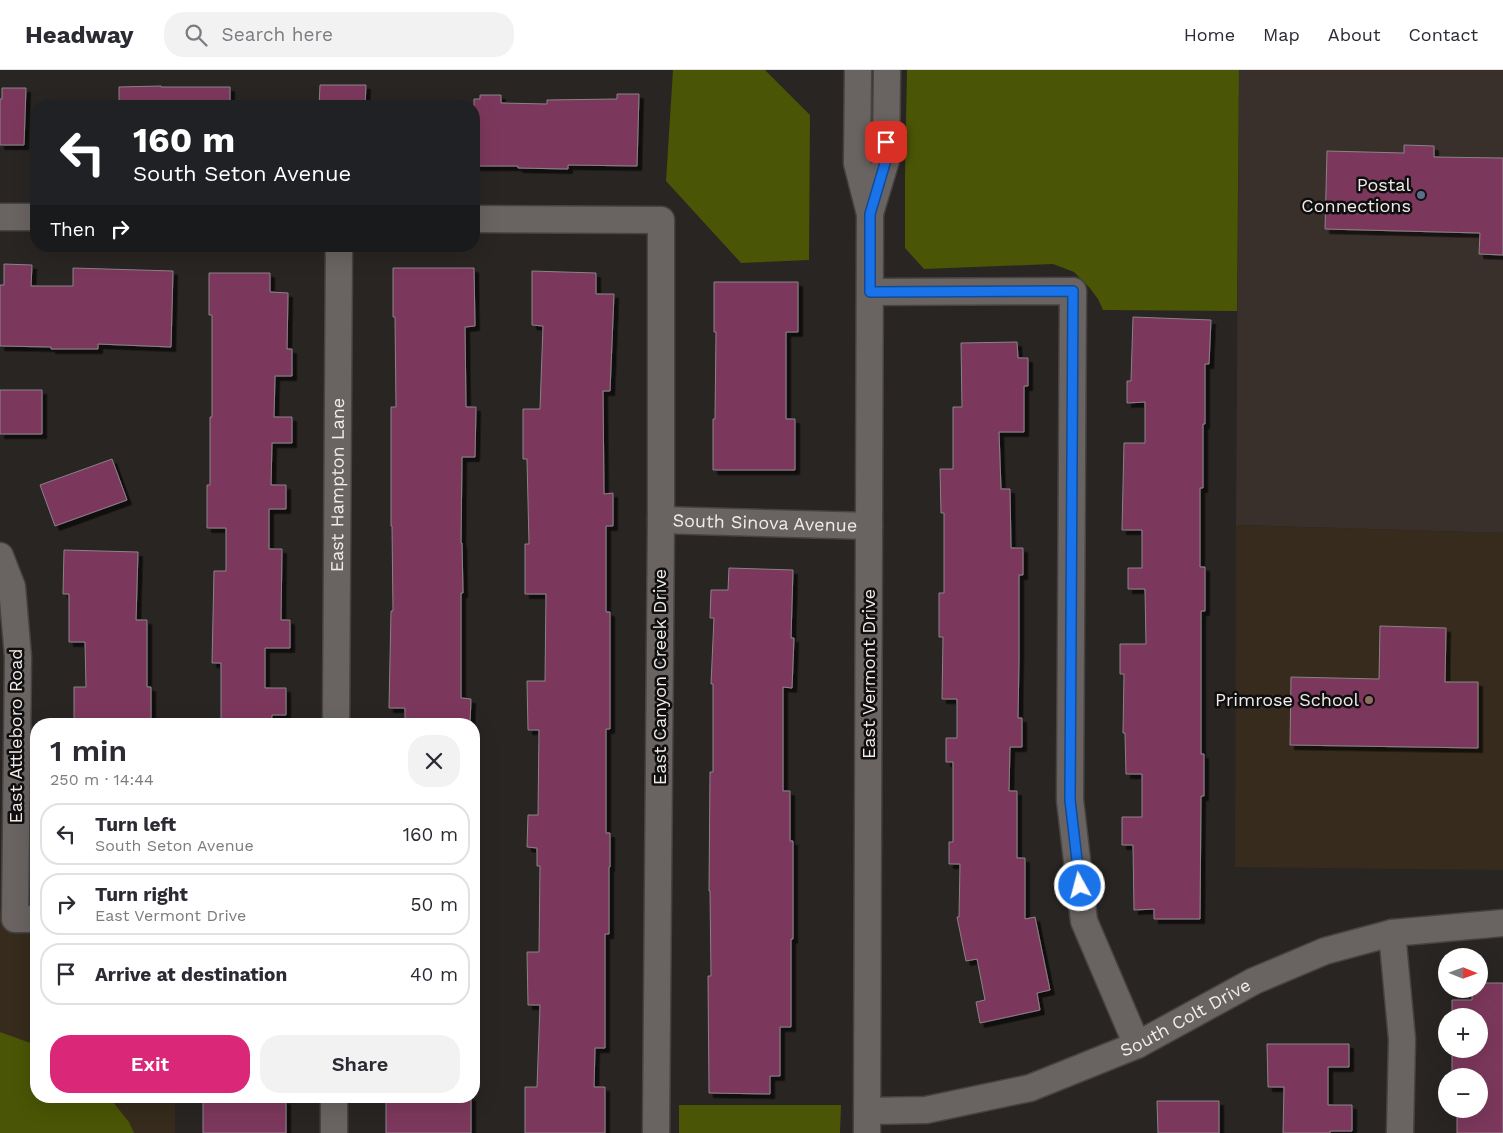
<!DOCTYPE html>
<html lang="en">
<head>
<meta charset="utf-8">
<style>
	body { margin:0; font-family:"Work Sans",sans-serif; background:#f2f2f3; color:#2b2b33; height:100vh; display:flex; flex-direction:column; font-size:19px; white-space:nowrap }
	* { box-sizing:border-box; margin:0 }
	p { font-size:16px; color:#7c7c81 }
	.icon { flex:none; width:28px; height:28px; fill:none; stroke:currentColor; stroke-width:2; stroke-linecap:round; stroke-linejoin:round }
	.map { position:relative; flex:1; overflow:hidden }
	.sheet { position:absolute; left:30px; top:648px; width:450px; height:385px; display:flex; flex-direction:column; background:#fff; border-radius:20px; box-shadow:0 5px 20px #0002 }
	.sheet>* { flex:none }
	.top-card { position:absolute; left:30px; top:30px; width:450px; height:152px; border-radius:20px; box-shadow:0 5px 20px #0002; background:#202124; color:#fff; overflow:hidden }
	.needle { width:32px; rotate:91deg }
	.fabs { position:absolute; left:1438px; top:878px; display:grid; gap:10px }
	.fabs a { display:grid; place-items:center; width:50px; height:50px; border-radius:50%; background:#fff; box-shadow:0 5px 20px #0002; font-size:25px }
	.pin { position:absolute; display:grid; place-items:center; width:42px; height:42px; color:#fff; margin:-21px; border-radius:10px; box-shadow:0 2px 8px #0006 }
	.me { position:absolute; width:55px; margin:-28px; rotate:353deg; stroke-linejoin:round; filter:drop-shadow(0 0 4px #0008) }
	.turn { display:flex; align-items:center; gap:18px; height:105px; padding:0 20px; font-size:22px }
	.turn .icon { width:65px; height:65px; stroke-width:2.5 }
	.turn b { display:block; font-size:35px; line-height:42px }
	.then { display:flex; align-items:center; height:48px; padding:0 20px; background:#0003; gap:10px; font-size:19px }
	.round { display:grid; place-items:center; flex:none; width:52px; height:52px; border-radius:20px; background:#f2f2f3 }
	.summary { display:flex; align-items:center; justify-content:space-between; height:85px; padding:0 20px }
	h1 { font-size:30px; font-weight:600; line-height:38px }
	.button { display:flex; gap:10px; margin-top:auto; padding:10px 20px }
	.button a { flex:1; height:58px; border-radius:20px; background:#db2777; color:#fff; font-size:20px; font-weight:600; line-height:58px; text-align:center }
	.button a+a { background:#f2f2f3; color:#2b2b33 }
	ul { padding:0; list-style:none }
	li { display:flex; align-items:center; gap:15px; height:62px; margin:0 10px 8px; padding:0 10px; border:2px solid #e1e1e2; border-radius:20px }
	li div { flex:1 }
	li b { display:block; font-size:19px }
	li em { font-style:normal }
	header { display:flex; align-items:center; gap:30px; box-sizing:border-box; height:70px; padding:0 25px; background:#fff; border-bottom:1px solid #e1e1e2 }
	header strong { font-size:24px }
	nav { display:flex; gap:28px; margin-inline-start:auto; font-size:18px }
	.search { width:350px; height:45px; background:#f2f2f3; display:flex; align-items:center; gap:12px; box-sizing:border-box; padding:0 18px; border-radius:20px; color:#7c7c81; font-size:19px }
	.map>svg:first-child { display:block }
	.built { fill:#392f2b }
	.education { fill:#362b1c }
	.green { fill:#4a5505 }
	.building { fill:#7c375c; stroke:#898386; filter:url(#shadow) }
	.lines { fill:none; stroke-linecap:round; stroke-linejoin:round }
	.minor-casing { stroke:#474342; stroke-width:29 }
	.minor { stroke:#696462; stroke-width:26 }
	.route-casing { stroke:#114b97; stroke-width:12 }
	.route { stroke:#1a73e8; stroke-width:9 }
	.service-dot { fill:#5c6f8a; stroke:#100e0e; stroke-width:2 }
	.education-dot { fill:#8d6e63; stroke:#100e0e; stroke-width:2 }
	.labels { text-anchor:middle; stroke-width:5; stroke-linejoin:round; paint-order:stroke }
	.poi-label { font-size:18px; fill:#efeceb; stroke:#100e0e; text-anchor:end }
	.street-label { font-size:18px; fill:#efeceb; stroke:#100e0e }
</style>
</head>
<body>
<header>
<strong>Headway</strong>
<div class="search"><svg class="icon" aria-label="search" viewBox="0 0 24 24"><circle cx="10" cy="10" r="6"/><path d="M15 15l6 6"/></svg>Search here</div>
<nav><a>Home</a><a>Map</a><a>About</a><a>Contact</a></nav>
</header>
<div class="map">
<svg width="1503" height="1063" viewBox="0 0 1503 1063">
	<defs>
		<filter id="shadow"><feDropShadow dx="4.5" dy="4.5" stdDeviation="0" flood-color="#0009"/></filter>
	</defs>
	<rect width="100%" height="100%" fill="#292523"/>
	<path class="built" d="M1239,0h264v463l-267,-8z"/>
	<path class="education" d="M1236,455l267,8v337l-268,-3z
		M0,840l18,19 18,7v160h139v37h-175z"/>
	<path class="green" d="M673,0h92l45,45 -1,145 -68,3 -75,-82z
		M907,0h332l-2,241 -134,-1 -5,-11 -9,-12 -15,-15 -21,-8 -129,5 -19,-21v-75z
		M0,962l36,13v51h72l21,26 5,11h-134z
		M679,1035h162l-1,28h-161z"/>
	<path class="building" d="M320,15h46l-1,21h-46z
		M161,16v1h69v19h-111v-19z
		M2,18h24l-2,57h-24v-46h2z
		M617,24h22l-2,72 -69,-1v4l-50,-1v-2h-44v-67h6v-4h21v8l46,1v-4l70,-1z
		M1404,75l30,1v11l69,1v97l-24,-1 1,-21 -155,-4 2,-78 77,2z
		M4,194l28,1 -1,21h42v-18l100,3 -2,76 -73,-3v5h-47v-2l-51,-1v-61h4z
		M393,198h81l1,58 -10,1 1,80h10l-1,50h-13l-1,86h1l1,50h-2v105l10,1 -1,25h-65v-16h-16l2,-97h2l-1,-85h-1v-119h5l-1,-90h-2z
		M532,201l64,2v21h18l-4,97h-7l1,103 9,-1v33h-7v86h4v117h-4v104h4v34h-1v67h-4v114h-10l-1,39h11v46h-80v-46h12l3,-82h-12l-1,-53h12l1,-86h-3v-18l-10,-1 1,-32h10l1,-85h-11l-1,-49h18l1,-87h-21v-50h4l-2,-85h-4v-50h17l3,-83 -11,-1z
		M209,203h61v19l18,1 -1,56h5v27h-17l-1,41h18v26h-20l-1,42h15v24h-17v40h13l-1,71h9v28h-25v40h21v27h-14l-1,9h-50v-61h-9l2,-92h12v-43h-19v-43h3v-68h2v-102h-3z
		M714,212h84v50h-12v87h9v51h-82v-51h2l1,-87h-2z
		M1133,247l78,3 -2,44h-4v60h-2v64h-3v79h5v44h-4v143h3v42h-3l-1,123h-46v-10l-20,1 -1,-65h-11v-28h20v-43h-16l-1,-41h-2l1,-59h-4v-30h26l-1,-55h-17v-21h14v-38h-20l2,-87h21v-41l-18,1v-22h4z
		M1017,272l1,16h10v28h-4v46h-25l2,57h9l1,59h12v27h-4v83l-1,60h4v29h-12l-1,44h8v67h8v61l10,-2 15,73 -13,3 3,17 -60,13 -4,-21 9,-2 -8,-41 -11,2 -9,-44h2l1,-53h-11v-22h4v-80h-7v-24h11v-39h-15l1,-62h-4v-44h5v-80h-3l-1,-44h13v-62h9l-1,-64z
		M0,320h42v44h-42z
		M112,389l15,41 -72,26 -15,-41z
		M64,480l74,2 -2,68h11v67h4v37h-77v-37h12l-1,-45h-16v-48h-6z
		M729,498l64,2 -2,68h3l-2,50 -9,-1v104h7v50h3v98h-2v88h-11v49h-10v18l-61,-1 -1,-117h3l-1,-85h-1l1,-119h3v-88h-2l3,-66h-4l1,-28h17z
		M1380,556l66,2 -1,54h33v66l-188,-3 1,-68 88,2z
		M1479,913h24v150h-46v-24h22v-33h-21v-3h-6v-24h27v-33h-27v-16h20v-11h7z
		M1267,974h82v23h-21v38h24v26h-22v2h-47l1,-46h-16z
		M386,1026h85v37h-85z
		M286,1030v33h-83v-32z
		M1157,1031h62v32h-61z"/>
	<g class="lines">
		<defs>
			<g id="minor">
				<path d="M858,0l-1,93 13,51 -3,919"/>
				<path d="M870,143l16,-53 1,-90"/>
				<path d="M0,147h36"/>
				<path d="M474,149l187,1v300l-5,613"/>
				<path d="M871,222l202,-1 -3,509 14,121 53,124"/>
				<path id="s1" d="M661,450l208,6"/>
				<path d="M0,486l12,31 6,70 -3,262h21"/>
				<path id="s2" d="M336,654l3,-478"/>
				<path d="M1392,863l10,106 -2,94"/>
				<path id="s3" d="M868,1041l58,-1 104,-22 107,-43 117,-64 71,-30 67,-18 111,-10"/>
				<path d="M334,1063v-37"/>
			</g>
		</defs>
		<use href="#minor" class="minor-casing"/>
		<use href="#minor" class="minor"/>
	</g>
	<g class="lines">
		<defs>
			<path id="route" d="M886,72v18l-16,54v78l203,-1 -3,509 10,86"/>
		</defs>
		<use href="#route" class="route-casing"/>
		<use href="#route" class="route"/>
	</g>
	<circle class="service-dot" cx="1421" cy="125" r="5"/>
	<circle class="education-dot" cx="1369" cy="630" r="5"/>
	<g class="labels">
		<g class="poi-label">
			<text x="1411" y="121">Postal<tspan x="1411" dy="21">Connections</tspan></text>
			<text x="1359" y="636">Primrose School</text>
		</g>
		<g class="street-label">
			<text dy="6" stroke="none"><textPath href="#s2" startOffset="239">East Hampton Lane</textPath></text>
			<text dy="6" stroke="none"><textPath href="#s1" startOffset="104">South Sinova Avenue</textPath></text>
			<text transform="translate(869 604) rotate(-90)" y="6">East Vermont Drive</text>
			<text transform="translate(660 607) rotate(-90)" y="6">East Canyon Creek Drive</text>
			<text transform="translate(16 666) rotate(-90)" y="6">East Attleboro Road</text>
			<text dy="6" stroke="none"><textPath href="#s3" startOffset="335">South Colt Drive</textPath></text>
		</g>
	</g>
</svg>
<div class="fabs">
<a><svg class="needle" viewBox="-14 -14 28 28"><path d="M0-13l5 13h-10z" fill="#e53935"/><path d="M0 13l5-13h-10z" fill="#7c7c81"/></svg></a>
<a>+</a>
<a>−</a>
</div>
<div class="pin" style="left:886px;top:72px;background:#d93025"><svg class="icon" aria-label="arrive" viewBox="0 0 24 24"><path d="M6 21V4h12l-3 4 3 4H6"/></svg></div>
<svg class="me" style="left:1080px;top:816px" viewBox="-20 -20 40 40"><circle r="17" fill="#1a73e8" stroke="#fff" stroke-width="3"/><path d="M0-11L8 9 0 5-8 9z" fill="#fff"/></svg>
<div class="top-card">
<div class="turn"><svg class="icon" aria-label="left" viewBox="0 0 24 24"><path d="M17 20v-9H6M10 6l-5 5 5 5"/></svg><div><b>160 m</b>South Seton Avenue</div></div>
<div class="then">Then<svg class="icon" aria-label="right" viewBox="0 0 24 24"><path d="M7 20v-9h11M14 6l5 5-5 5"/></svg></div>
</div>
<section class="sheet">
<div class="summary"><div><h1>1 min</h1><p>250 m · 14:44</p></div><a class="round"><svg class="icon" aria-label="close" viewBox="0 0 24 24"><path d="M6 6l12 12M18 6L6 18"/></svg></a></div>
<ul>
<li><svg class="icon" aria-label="left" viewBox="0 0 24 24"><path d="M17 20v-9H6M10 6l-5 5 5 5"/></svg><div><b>Turn left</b><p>South Seton Avenue</p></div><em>160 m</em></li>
<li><svg class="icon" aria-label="right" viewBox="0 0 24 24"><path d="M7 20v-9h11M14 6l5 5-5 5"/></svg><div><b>Turn right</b><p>East Vermont Drive</p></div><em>50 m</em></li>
<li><svg class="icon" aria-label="arrive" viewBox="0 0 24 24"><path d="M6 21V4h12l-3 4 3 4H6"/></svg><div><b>Arrive at destination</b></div><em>40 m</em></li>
</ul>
<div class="button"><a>Exit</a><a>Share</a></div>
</section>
</div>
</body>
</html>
